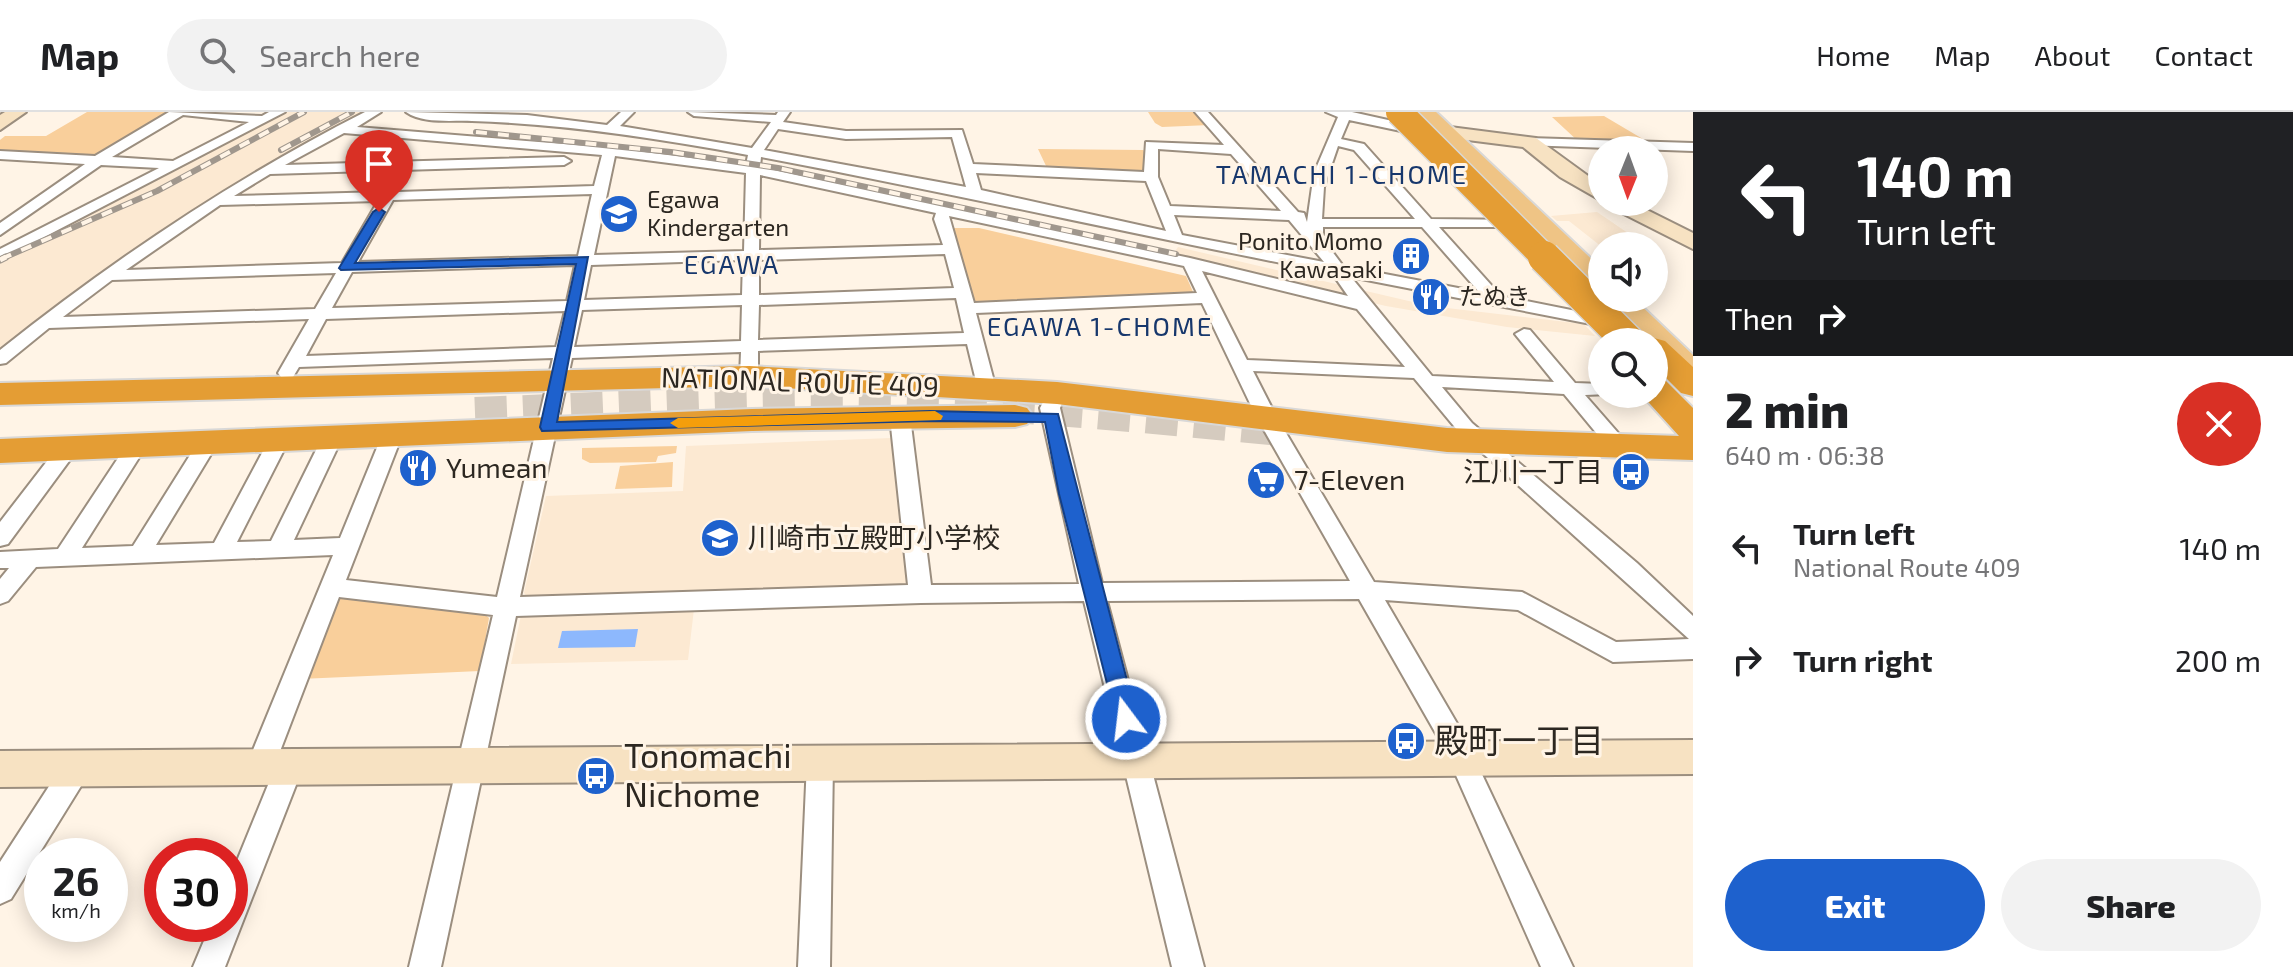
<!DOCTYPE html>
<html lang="en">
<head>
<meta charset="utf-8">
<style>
	body { margin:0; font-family:"Exo 2","Noto Sans JP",sans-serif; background:#f2f2f2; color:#202124; height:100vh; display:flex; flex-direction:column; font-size:30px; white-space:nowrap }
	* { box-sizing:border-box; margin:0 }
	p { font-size:26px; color:#757577 }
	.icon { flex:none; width:44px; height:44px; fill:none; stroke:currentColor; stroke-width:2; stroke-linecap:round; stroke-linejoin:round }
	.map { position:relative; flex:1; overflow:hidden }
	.drawer { display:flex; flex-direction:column; background:#fff; width:600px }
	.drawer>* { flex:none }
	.top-card { background:#202124; color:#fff; overflow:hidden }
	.needle { width:52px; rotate:181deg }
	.fabs { position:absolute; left:1588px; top:24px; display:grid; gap:16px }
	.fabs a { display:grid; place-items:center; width:80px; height:80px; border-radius:50%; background:#fff; box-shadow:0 4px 20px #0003; font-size:40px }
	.speed { position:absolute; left:24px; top:726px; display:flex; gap:16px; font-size:40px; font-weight:700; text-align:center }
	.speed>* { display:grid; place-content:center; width:104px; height:104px; border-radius:50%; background:#fff; box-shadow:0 4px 20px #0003; line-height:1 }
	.speed small { font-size:20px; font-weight:400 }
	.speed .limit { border:12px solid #d22; background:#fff; color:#111 }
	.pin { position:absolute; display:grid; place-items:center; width:68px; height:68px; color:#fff; margin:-82px -34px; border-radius:50% 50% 50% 0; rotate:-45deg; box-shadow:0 0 8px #0007 }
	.pin .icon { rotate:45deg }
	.me { position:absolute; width:88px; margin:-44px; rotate:345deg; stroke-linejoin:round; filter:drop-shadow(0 0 6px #0008) }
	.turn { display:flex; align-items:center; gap:28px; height:168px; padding:0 32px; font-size:36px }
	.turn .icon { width:104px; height:104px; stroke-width:2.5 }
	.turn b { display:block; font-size:56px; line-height:68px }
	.then { display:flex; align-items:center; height:76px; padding:0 32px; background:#0003; gap:16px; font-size:30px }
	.round { display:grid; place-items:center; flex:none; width:84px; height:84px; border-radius:42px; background:#f2f2f2 }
	.summary { display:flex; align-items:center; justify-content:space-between; height:136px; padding:0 32px }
	h1 { font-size:48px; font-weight:800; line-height:60px }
	.cta { display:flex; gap:16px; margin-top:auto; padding:16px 32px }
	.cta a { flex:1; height:92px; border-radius:48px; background:#1e61cd; color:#fff; font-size:32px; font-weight:800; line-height:92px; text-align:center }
	.cta a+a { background:#f2f2f2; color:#202124 }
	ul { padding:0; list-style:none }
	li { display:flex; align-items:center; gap:24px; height:112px; padding:0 32px }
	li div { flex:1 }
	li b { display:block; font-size:30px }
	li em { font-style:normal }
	header { display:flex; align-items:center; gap:48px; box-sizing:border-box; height:112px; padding:0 40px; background:#fff; border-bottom:2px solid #e0e0e0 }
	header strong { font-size:38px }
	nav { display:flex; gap:44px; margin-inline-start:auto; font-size:28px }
	.search { width:560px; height:72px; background:#f2f2f2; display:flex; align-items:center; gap:20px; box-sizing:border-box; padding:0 28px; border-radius:44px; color:#757577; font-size:30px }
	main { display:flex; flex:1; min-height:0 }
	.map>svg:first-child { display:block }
	.built { fill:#fce9d2 }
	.green { fill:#f9cf9b }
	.water { fill:#8db8fd }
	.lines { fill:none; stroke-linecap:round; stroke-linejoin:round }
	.highway-tunnel { stroke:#d5cbbf; stroke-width:32; stroke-dasharray:32 16; stroke-linecap:butt }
	.street-casing { stroke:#9b8e7f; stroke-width:4 }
	.secondary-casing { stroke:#9b8e7f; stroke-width:4 }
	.primary-casing { stroke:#d9d8d7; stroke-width:4 }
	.highway-casing { stroke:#d9d8d7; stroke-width:4 }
	.street { fill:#fff; fill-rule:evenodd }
	.secondary { fill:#f7e2c2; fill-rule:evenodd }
	.primary { fill:#efc485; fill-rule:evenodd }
	.highway { fill:#e49d34; fill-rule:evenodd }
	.rail-far1-casing { stroke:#a0978d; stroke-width:6 }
	.rail-casing { stroke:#a0978d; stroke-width:7 }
	.rail-far1 { stroke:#fff4e6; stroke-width:4; stroke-dasharray:11; stroke-linecap:butt }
	.rail { stroke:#fff4e6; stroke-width:5; stroke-dasharray:14; stroke-linecap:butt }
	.highway-bridge-far1-casing { stroke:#d9d8d7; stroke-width:29; stroke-linecap:butt }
	.highway-bridge-casing { stroke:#d9d8d7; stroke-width:35; stroke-linecap:butt }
	.highway-bridge-far1 { stroke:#e49d34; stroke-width:26 }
	.highway-bridge { stroke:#e49d34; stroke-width:32 }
	.route { fill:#1e61cd; stroke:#143f85; stroke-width:2 }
	.slow { fill:#f59e0b }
	.labels { text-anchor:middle; stroke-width:6; stroke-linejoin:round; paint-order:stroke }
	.far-poi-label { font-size:24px; fill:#2c2721; stroke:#fff4e6; text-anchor:start }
	.far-neighbourhood-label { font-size:26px; letter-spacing:2px; fill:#17376c; stroke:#fff4e6 }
	.far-quarter-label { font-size:26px; letter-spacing:2px; fill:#17376c; stroke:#fff4e6 }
	.street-label { font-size:28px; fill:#2c2721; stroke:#fff4e6 }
	.poi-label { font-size:28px; fill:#2c2721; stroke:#fff4e6; text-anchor:start }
	.near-poi-label { font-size:34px; fill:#2c2721; stroke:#fff4e6; text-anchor:start }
</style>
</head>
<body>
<header>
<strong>Map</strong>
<div class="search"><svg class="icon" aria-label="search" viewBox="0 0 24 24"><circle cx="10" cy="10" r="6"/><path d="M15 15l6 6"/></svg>Search here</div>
<nav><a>Home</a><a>Map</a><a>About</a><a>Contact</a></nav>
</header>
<main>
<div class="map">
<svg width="1693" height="855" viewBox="0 0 1693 855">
	<rect width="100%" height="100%" fill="#fff4e6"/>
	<path class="built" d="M285,0h83l-99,55 -269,187v-92z
		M1597,100l50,34 -45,1 -33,-26h-12l-6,-5z
		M1178,135l252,59 154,18 11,12 -88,-9 -121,-21 -214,-50z
		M891,326l17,141 -5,8 -374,12 -5,-6 22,-97 137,-5 3,-45z
		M694,497l-6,51 -177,4 10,-49z"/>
	<path class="green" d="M87,0h87l-80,46 -94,-6v-12l5,-4h41z
		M1148,0h50l12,13 -48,2 -7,-4z
		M1604,4l49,29 -74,-3 -27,-25z
		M1038,37l105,1 3,2 2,22 -101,-6z
		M953,116h26l207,48 8,18 -217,10 -6,-3z
		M677,334l-1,7 -18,3 -2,6 -66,1 -8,-4v-11z
		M673,350l-1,25 -57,2 5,-23z
		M339,483l141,15 9,8 -9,53 -180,8z"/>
	<path class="water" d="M638,517l-3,18 -77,1 4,-17z"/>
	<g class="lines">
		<path class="highway-tunnel" d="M475,301c138,-5 275,-14 413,-11 132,2 263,16 394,28"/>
		<defs>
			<path id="street" d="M169,0l93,4 7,-4h16l-285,148v-11l159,-81 -58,-3 -101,70v-12l85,-59 -85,-5v-8l95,5zM183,3l66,7 -76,39 -61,-4z
				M365,0h16l-24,15 256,21 133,17 2,-10c-91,-17 -183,-31 -276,-34 -21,-1 -49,3 -66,-9l121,3 80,10 14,-13h13l-14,14 132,22 19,-26 -77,-6 -6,-4 88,3 2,-3h12l-7,10 63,9 116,-1 11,34 171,8 2,-30 78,3 -29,-33h13l90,100 6,1 3,9 7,-49 24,-56 -12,-5h26l54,12v6l-5,1 -52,-11 -8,19 23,5 67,75 95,1 2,3 -7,4h-82l62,69 95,19 9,5 -9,5 -245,-48 81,99 122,6 -39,-48 9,-5 6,1 45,53 27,1v10h7l-24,1 41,47 3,5 -3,5h-14l-48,-58 -122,-7 30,36 165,140 56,53v43l-80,3 -95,-52 -133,-10 77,132 111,235h-32l-98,-221 -84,-147 -252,2 97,366h-32l-88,-366 -163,2 -405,13 -75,351h-32l84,-352 -154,-18 -65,170 -4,9 -10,3 -10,-3 -4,-9 87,-212 -297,12 -28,34 -8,3v-25l9,-11h-9v-16l58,-3 72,-109 7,-2 10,7 -65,103 51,-2 69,-110 7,-2 10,7 -63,104 58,-2 56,-105 10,-6 10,6 -53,104 34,-1 52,-105 10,-6 10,6 -49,104 46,-2 43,-105 10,-6 10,6 -57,147 151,17 56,-239 -254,9 -6,10h-12l-3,-4 31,-54 -260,9 -43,35 -6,1v-14c114,-91 235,-172 365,-238zM778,17l68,10 106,-2 14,50 -202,-37zM344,21l258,22 -8,31 -196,6 2,-5 -7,-4 -5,1 -5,8 -149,4 36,-22 294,-9 7,-4 -7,-4 -279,8zM1338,34l16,4 61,69h-93l2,-32zM1158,37l73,5 50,57 -111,-5 -12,-29zM615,44l131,17 -2,78 -150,4zM761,45c191,36 380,79 571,116l16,23 -158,-38 -430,-91zM976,61l170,8 20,50 -185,-41zM760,63l176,38 -2,6 9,26 -184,5zM592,82l-14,62 -220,6 35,-62zM378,89l-36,62 -216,7 94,-65zM1174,103l115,5 35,42 -142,-27zM949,104l235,50 13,27 -223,10zM1323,115h99l57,65 -136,-26 -20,-27zM945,142l9,34 -195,7v-35zM743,148l-1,35 -158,5 7,-35zM575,153l-8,36 -235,7 20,-36zM1202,159l155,38 48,58 -158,-7zM336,161l-21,36 -252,8 49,-37zM956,186l8,35 -206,7 1,-35zM1202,191l54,113 94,165 -248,2 -42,-175 6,-15 -9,-6 -7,2 -10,19 39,176 -148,1 -21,-168 -10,-6 -10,6 18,168 -388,12 52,-239 169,-6 -1,24 9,6 9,-6v-25l209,-7 11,45 9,6 9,-6 -20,-76zM742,193l-1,36 -167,6 8,-37zM565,199l-9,36 -250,9 20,-37zM1253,259l161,7 44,53 231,208 -73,3 -94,-50 -148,-10 -98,-166z
				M1529,26l164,5v8l-169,-6v-6z
				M68,329l10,7 -3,5 -67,91 -8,2v-24l61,-79z
				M820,638l10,3 3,9 -3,205h-32l9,-205 3,-9z
				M289,643l10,3 4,9 -78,200h-32l18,-43h19v-46l49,-120z
				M76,645l10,3 4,9 -4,9 -75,121 -11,5v-42l66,-102z"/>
			<path id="secondary" d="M5,0h21l-26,18v-15z
				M1419,11l117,15 66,48v15l-42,-24 -37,-30 -111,-14 -2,-4z
				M1604,90h27l62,31v16l-85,-43z
				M1693,628v34l-1693,13v-36z"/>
			<path id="primary" d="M1415,0h21l166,157v22l-9,-3z
				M1605,186h28l60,57v25l-10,-3 -29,-29v-6h-6z"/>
			<path id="highway" d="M1654,226l11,3 28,26v29l-12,-3 -27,-27v-24h-12z
				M749,254l308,16 390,46 232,8 -38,-42h13v-16l12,3 27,27v52l-246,-8 -390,-48 -308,-18 -749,19v-22z
				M1015,293l12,3 6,8 -6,8 -12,3 -263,4 -752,32v-24l752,-30z"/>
		</defs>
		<use href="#street" class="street-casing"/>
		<use href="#secondary" class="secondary-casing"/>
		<use href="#primary" class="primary-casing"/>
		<use href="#highway" class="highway-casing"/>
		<use href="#street" class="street"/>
		<use href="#secondary" class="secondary"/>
		<use href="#primary" class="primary"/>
		<use href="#highway" class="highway"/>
		<defs>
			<path id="rail-far1" d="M476,20l195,20 107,16 398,86
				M281,38l71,-38
				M1,147l156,-68 147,-79"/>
			<path id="rail" d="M0,148l6,-3"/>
		</defs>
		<use href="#rail-far1" class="rail-far1-casing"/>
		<use href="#rail" class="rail-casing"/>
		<use href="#rail-far1" class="rail-far1"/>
		<use href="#rail" class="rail"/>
		<defs>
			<path id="highway-bridge-far1" d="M1399,0l147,147"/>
			<path id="highway-bridge" d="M1544,145l85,85"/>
		</defs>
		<use href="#highway-bridge-far1" class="highway-bridge-far1-casing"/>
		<use href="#highway-bridge" class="highway-bridge-casing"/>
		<use href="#highway-bridge-far1" class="highway-bridge-far1"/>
		<use href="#highway-bridge" class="highway-bridge"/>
	</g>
	<path class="route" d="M379,96l6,4 -30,51 233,-6 -31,165 373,-11 128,3 79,305 -3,6 -8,3 -7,-3 -3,-6 -57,-225 -14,-72 -115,-1 -388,10 -2,-4 36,-163 -235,6 -2,-2 34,-56z"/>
	<path class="slow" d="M935,299l8,5 -2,4 -263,8 -8,-5 8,-5z"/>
	<defs>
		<symbol id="school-disc" viewBox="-11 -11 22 22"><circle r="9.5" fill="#1e61cd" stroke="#fff4e6"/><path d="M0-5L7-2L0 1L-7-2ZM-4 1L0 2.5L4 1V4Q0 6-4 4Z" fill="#fff"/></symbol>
		<symbol id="building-disc" viewBox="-11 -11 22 22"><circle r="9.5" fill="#1e61cd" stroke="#fff4e6"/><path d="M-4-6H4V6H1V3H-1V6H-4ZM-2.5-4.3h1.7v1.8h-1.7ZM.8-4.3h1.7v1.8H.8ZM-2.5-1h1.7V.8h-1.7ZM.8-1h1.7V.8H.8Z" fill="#fff"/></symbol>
		<symbol id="restaurant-disc" viewBox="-11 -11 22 22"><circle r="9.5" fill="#1e61cd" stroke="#fff4e6"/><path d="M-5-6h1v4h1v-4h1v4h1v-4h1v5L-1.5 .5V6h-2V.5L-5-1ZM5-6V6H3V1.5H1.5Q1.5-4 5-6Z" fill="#fff"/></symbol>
		<symbol id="bus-disc" viewBox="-11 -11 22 22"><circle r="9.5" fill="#1e61cd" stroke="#fff4e6"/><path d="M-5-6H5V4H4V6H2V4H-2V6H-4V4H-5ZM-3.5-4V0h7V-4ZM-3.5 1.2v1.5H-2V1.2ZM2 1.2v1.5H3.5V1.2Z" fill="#fff"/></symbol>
		<symbol id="supermarket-disc" viewBox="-11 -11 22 22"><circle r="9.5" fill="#1e61cd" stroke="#fff4e6"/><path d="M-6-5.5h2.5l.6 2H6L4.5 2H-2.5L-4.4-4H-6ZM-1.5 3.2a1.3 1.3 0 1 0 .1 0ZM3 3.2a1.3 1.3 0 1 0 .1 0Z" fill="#fff"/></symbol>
	</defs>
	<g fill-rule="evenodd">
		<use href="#school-disc" x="597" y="80" width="44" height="44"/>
		<use href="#building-disc" x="1389" y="122" width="44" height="44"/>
		<use href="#restaurant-disc" x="1409" y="163" width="44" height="44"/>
		<use href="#restaurant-disc" x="396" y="334" width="44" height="44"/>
		<use href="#bus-disc" x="1609" y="338" width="44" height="44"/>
		<use href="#supermarket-disc" x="1244" y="346" width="44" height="44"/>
		<use href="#school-disc" x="698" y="404" width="44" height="44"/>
		<use href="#bus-disc" x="1384" y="607" width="44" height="44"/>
		<use href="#bus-disc" x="574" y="642" width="44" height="44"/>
	</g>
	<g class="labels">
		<g class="far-poi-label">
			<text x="647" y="96">Egawa<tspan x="647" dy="28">Kindergarten</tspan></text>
			<text x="1383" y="138" text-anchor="end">Ponito Momo<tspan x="1383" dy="28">Kawasaki</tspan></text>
			<text x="1459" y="193">たぬき</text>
		</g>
		<g class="far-neighbourhood-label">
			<text x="1342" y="72">TAMACHI 1-CHOME</text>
			<text x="1100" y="224">EGAWA 1-CHOME</text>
		</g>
		<g class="far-quarter-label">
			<text x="732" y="162">EGAWA</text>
		</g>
		<g class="street-label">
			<text transform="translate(800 270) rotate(2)" y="10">NATIONAL ROUTE 409</text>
		</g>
		<g class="poi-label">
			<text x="446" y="366">Yumean</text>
			<text x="1603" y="370" text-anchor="end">江川一丁目</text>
			<text x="1294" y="378">7-Eleven</text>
			<text x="748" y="436">川崎市立殿町小学校</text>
		</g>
		<g class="near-poi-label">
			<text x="1434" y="641">殿町一丁目</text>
			<text x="624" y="656">Tonomachi<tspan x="624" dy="39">Nichome</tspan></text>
		</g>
	</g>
</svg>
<div class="fabs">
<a><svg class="needle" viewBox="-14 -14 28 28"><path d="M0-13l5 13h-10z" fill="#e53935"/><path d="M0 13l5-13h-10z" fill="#757577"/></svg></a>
<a><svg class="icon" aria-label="sound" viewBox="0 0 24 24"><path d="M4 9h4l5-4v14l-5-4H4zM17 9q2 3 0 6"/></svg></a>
<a><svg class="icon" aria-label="search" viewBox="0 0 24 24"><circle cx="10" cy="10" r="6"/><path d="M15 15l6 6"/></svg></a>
</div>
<div class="speed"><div>26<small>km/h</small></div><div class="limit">30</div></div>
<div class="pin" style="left:379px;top:100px;background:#d93025"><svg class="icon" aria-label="arrive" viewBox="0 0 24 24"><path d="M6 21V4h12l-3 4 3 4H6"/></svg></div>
<svg class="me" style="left:1126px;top:607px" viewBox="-20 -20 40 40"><circle r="17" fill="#1e61cd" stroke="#fff" stroke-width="3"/><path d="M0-11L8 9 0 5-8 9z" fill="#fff"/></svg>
</div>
<section class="drawer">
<div class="top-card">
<div class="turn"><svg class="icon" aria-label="left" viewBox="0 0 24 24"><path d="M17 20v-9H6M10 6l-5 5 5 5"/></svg><div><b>140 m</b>Turn left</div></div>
<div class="then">Then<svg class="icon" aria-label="right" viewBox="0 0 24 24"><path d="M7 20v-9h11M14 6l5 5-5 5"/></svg></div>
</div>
<div class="summary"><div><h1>2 min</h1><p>640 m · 06:38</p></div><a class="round" style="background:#d93025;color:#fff"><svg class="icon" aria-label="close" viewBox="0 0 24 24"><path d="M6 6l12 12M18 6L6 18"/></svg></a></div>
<ul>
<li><svg class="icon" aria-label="left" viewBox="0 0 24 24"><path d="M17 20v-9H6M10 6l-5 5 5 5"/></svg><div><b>Turn left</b><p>National Route 409</p></div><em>140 m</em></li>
<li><svg class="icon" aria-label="right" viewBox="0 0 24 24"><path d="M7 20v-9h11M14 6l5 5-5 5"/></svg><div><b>Turn right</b></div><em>200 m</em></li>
</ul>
<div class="cta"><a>Exit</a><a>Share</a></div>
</section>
</main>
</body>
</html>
